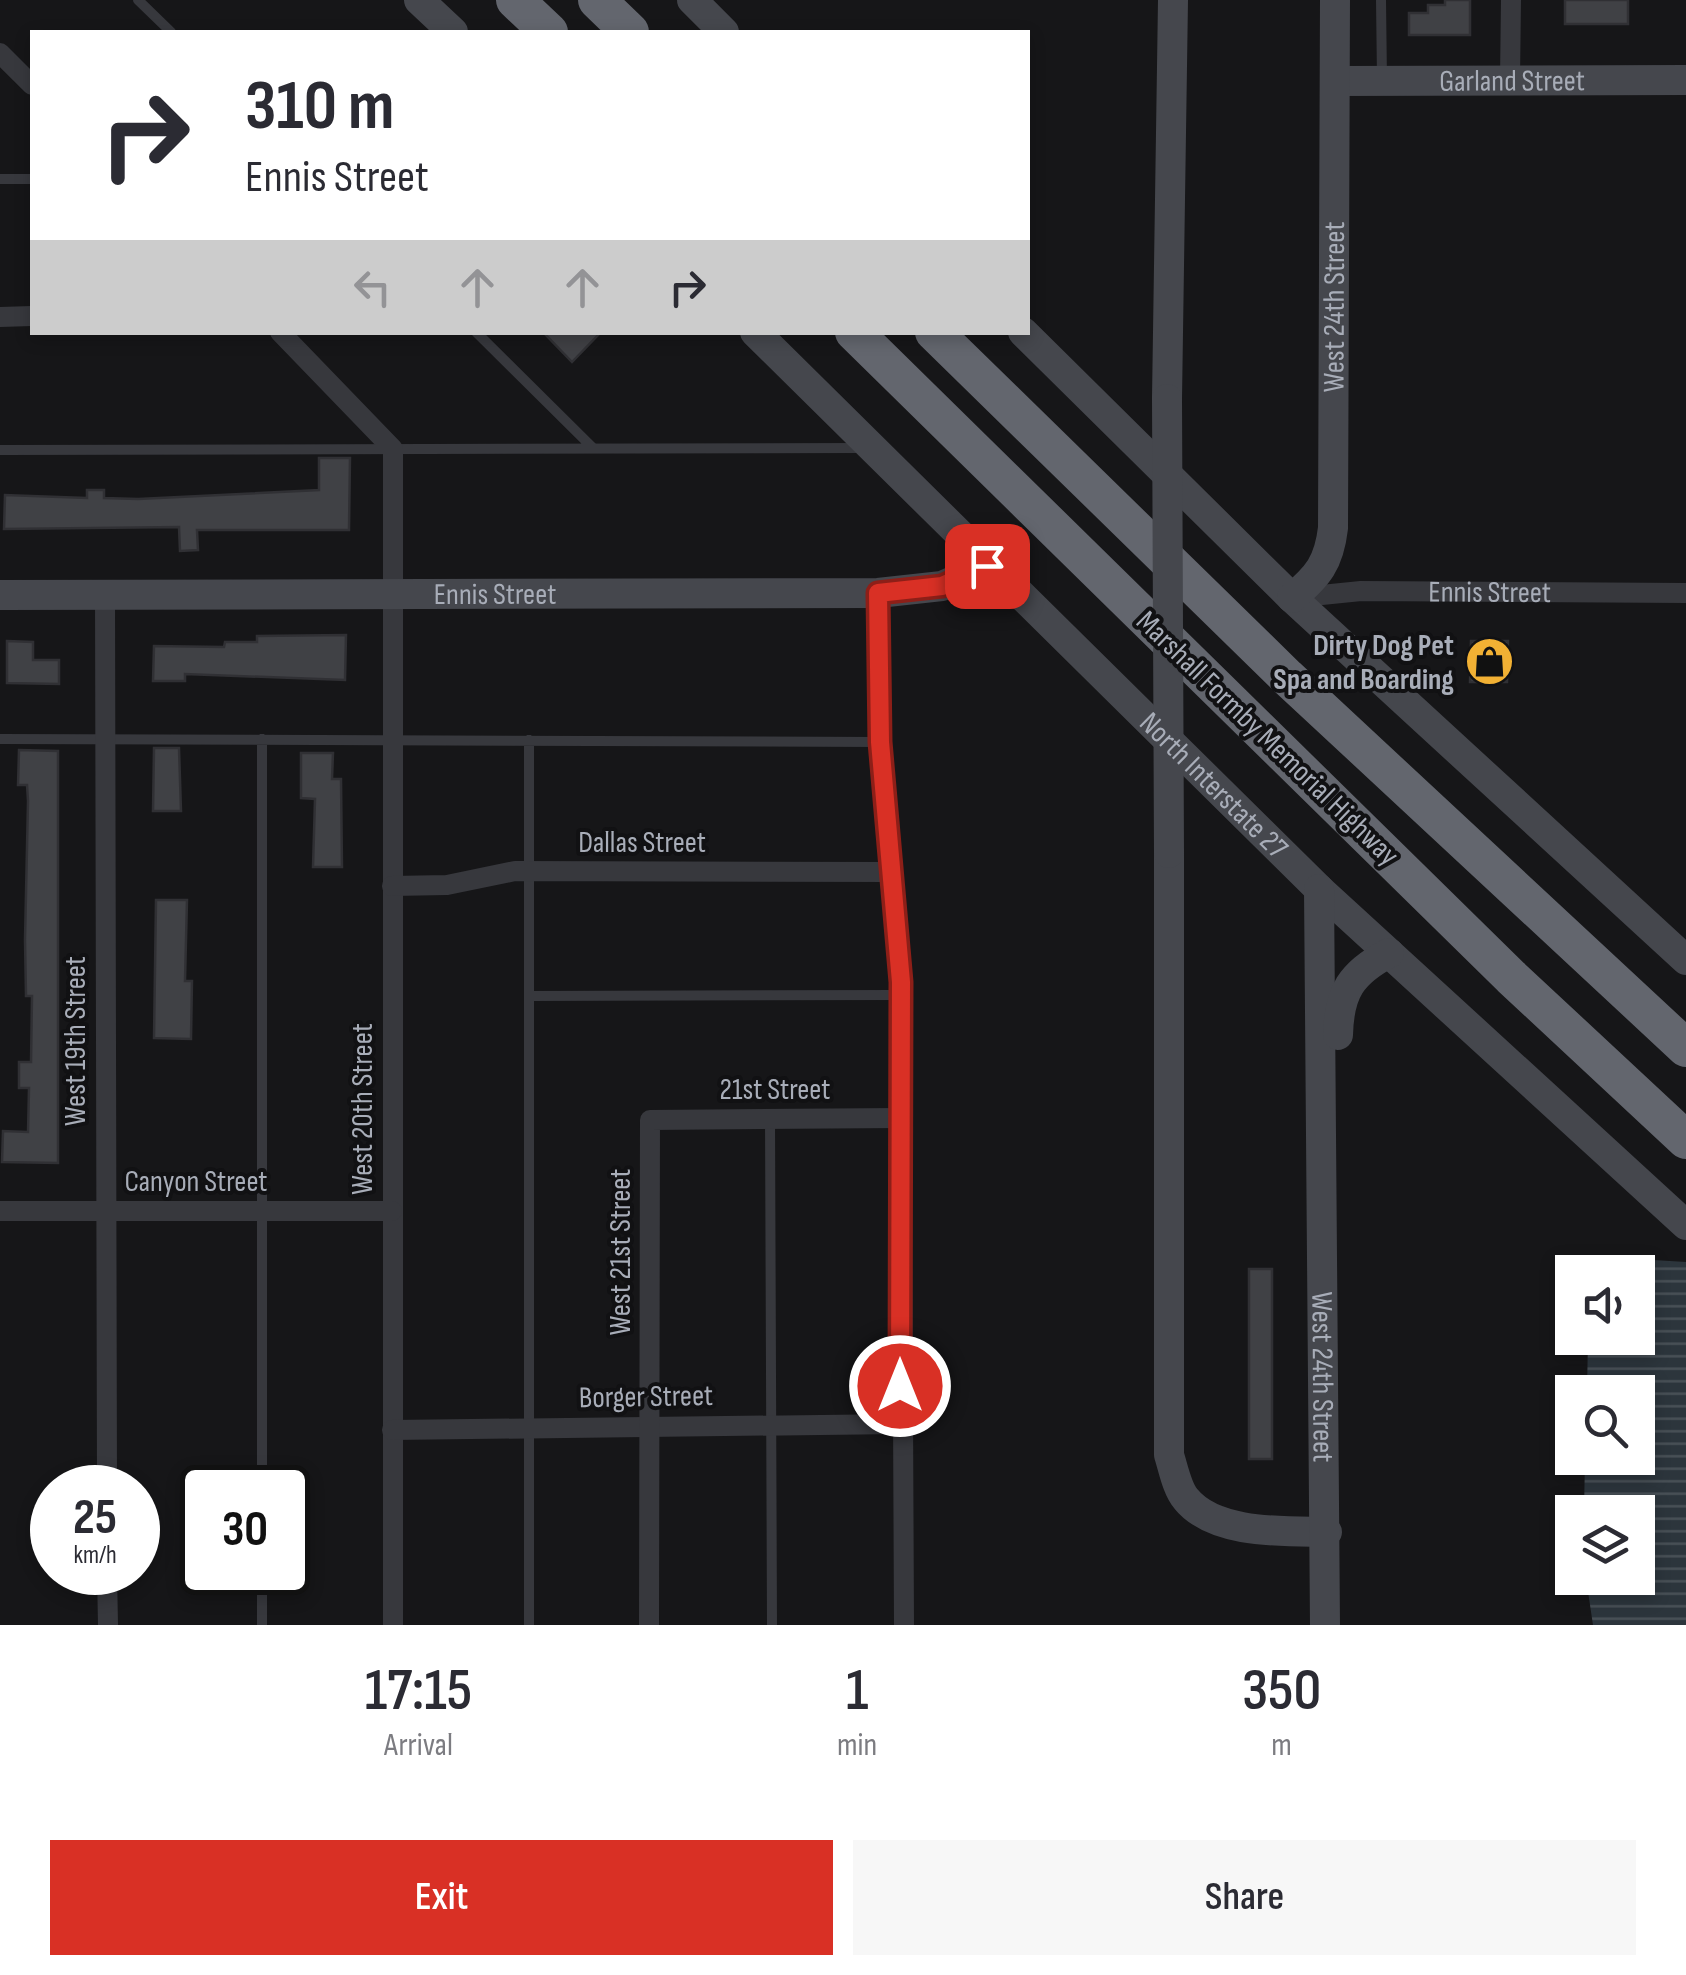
<!DOCTYPE html>
<html lang="en">
<head>
<meta charset="utf-8">
<style>
	body { margin:0; font-family:"Sofia Sans Condensed",sans-serif; background:#f7f7f7; color:#2b2b33; height:100vh; display:flex; flex-direction:column; font-size:38px; white-space:nowrap }
	* { box-sizing:border-box; margin:0 }
	p { font-size:32px; color:#7c7c81 }
	.icon { flex:none; width:55px; height:55px; fill:none; stroke:currentColor; stroke-width:2; stroke-linecap:round; stroke-linejoin:round }
	.map { position:relative; height:1625px; overflow:hidden }
	.details { display:flex; flex-direction:column; background:#fff; flex:1 }
	.details>* { flex:none }
	.top-card { position:absolute; left:30px; top:30px; width:1000px; height:305px; border-radius:0px; box-shadow:0 5px 15px #0003; background:#fff; color:#2b2b33; overflow:hidden }
	.tools { position:absolute; left:1555px; top:1255px; display:grid; gap:20px }
	.tools a { display:grid; place-items:center; width:100px; height:100px; border-radius:0px; background:#fff; box-shadow:0 5px 15px #0003; font-size:50px }
	.speed { position:absolute; left:30px; top:1465px; display:flex; gap:20px; font-size:50px; font-weight:700; text-align:center }
	.speed>* { display:grid; place-content:center; width:130px; height:130px; border-radius:50%; background:#fff; box-shadow:0 5px 15px #0003; line-height:1 }
	.speed small { font-size:25px; font-weight:400 }
	.speed .limit { border:5px solid #111; border-radius:15px; background:#fff; color:#111 }
	.pin { position:absolute; display:grid; place-items:center; width:85px; height:85px; color:#fff; margin:-42px; border-radius:20px; box-shadow:0 5px 15px #0006 }
	.me { position:absolute; width:110px; margin:-55px; rotate:0deg; stroke-linejoin:round; filter:drop-shadow(0 0 8px #0008) }
	.turn { display:flex; align-items:center; gap:35px; height:210px; padding:0 50px; font-size:45px }
	.turn .icon { width:130px; height:130px; stroke-width:2.5 }
	.turn b { display:block; font-size:70px; line-height:85px }
	.lanes { display:flex; align-items:center; height:95px; padding:0 50px; background:#0003; justify-content:center; gap:50px; direction:ltr }
	.lanes .off { opacity:.35 }
	.eta { display:flex; justify-content:space-evenly; align-items:center; height:170px; text-align:center }
	.eta b { font-size:60px; font-weight:600; line-height:70px }
	.primary-button { display:flex; gap:20px; margin-top:auto; padding:20px 50px }
	.primary-button a { flex:1; height:115px; border-radius:0px; background:#d93025; color:#fff; font-size:40px; font-weight:600; line-height:115px; text-align:center }
	.primary-button a+a { background:#f7f7f7; color:#2b2b33 }
	.map>svg:first-child { display:block }
	.water { fill:url(#water-rules) }
	.building { fill:#404145; stroke:#303034; stroke-width:2.5 }
	.lines { fill:none; stroke-linecap:round; stroke-linejoin:round }
	.lane { stroke:#37383d; stroke-width:10 }
	.street { stroke:#37383d; stroke-width:20 }
	.secondary { stroke:#45474d; stroke-width:30 }
	.highway { stroke:#63666e; stroke-width:38 }
	.secondary-bridge { stroke:#45474d; stroke-width:30 }
	.route-casing { stroke:#8d1f18; stroke-width:25 }
	.route { stroke:#d93025; stroke-width:18 }
	.labels { text-anchor:middle; stroke-width:8; stroke-linejoin:round; paint-order:stroke }
	.street-label { font-size:30px; fill:#a8adb8; stroke:#111113 }
	.poi-label { font-size:30px; font-weight:bold; fill:#a8adb8; stroke:#111113; text-anchor:end }
</style>
</head>
<body>
<div class="map">
<svg width="1686" height="1625" viewBox="0 0 1686 1625">
	<defs>
		<pattern id="water-rules" width="6" height="5" patternUnits="userSpaceOnUse" patternTransform="scale(2.5)"><rect width="6" height="5" fill="#2c353c"/><path d="M0 2.5h6" fill="none" stroke="#485056"/></pattern>
	</defs>
	<rect width="100%" height="100%" fill="#161618"/>
	<path class="water" d="M1653,1260l33,2v363h-93l-7,-47h52v-66h-54l1,-54h53v-66h-51l1,-54h50v-66h-17z"/>
	<path class="building" d="M1445,0h25v35h-61v-22h19v-8h17z
		M1565,0h63v24h-63z
		M543,332h58l-29,30z
		M319,458h31l-1,72h-152l1,20 -18,1 -1,-24 -175,2 1,-34 82,3v-8h17v8l34,1 181,-9z
		M346,635l-1,45 -160,-6v7h-32l1,-35 70,1 1,-5h32v-6z
		M7,641l26,1v18h26v24l-52,-1z
		M1471,641h37l-1,41h-37z
		M154,748h25l2,63h-28z
		M19,750l39,1v412l-56,-1 1,-31 25,1 1,-44h-10v-26h12l1,-66h-6l-1,-56 3,-139 -1,-16h-9z
		M301,753h32l-1,26h9l1,88h-29l2,-68 -14,-1z
		M156,900h31l-2,81h7l-1,58 -37,-1z
		M1249,1269h23v190h-23z"/>
	<g class="lines">
		<path class="lane" d="M138,0l33,32
			M1381,0l1,79
			M0,179h32
			M476,332l117,116
			M0,450l864,-2
			M0,739l879,3
			M529,740v885
			M529,996l372,-1
			M770,1119l2,506
			M262,1488v-749
			M262,1572v53"/>
		<g class="street">
			<path d="M0,53l32,32"/>
			<path d="M1510,79l1,-79"/>
			<path d="M0,317l32,-1"/>
			<path d="M280,332l113,117v1176"/>
			<path d="M878,593l1,149 22,240 3,643"/>
			<path d="M105,594l2,894"/>
			<path id="s1" d="M1292,598l69,-7 325,2"/>
			<path d="M392,886l55,-1 68,-14 378,1"/>
			<path d="M0,1211h392"/>
			<path d="M392,1430l508,-6"/>
			<path d="M107,1572l1,53"/>
			<path d="M649,1625l1,-505 250,-2"/>
		</g>
		<g class="secondary">
			<path d="M419,0l34,32"/>
			<path d="M692,0l32,32"/>
			<path id="s2" d="M1337,81l349,-1"/>
			<path id="s3" d="M755,332l564,557 367,336"/>
			<path d="M1023,332l269,266 394,362"/>
			<path d="M1167,399l6,-399"/>
			<path id="s4" d="M0,595l878,-2 64,-7 45,-20"/>
			<path id="s5" d="M1292,598c26,-22 37,-35 41,-70l2,-528"/>
			<path d="M1169,853v602c4,12 8,34 17,44 29,36 100,32 141,33"/>
			<path id="s6" d="M1319,889l6,736"/>
			<path d="M1338,1035c1,-43 13,-62 51,-82"/>
		</g>
		<path class="highway" d="M515,0l34,32
			M597,0l33,32
			M854,332l657,645 175,163
			M934,332l353,345 399,371"/>
		<path class="secondary-bridge" d="M1167,399l2,454"/>
	</g>
	<g class="lines">
		<defs>
			<path id="route" d="M900,1386l1,-404 -21,-240 -2,-149 64,-7 45,-20"/>
		</defs>
		<use href="#route" class="route-casing"/>
		<use href="#route" class="route"/>
	</g>
	<defs>
		<symbol id="shop-disc" viewBox="-11 -11 22 22"><circle r="9.5" fill="#f2b134" stroke="#111113"/><path d="M-5-2.5h2.3a2.7 3.5 0 0 1 5.4 0H5L5.5 6h-11ZM-1.5-2.5h3a1.5 2.3 0 0 0-3 0Z" fill="#111"/></symbol>
	</defs>
	<g fill-rule="evenodd">
		<use href="#shop-disc" x="1462" y="634" width="55" height="55"/>
	</g>
	<g class="labels">
		<g class="street-label">
			<text dy="10" stroke="none"><textPath href="#s2" startOffset="175">Garland Street</textPath></text>
			<text dy="10" stroke="none"><textPath href="#s5" startOffset="305">West 24th Street</textPath></text>
			<text dy="10" stroke="none"><textPath href="#s1" startOffset="198">Ennis Street</textPath></text>
			<text dy="10" stroke="none"><textPath href="#s4" startOffset="495">Ennis Street</textPath></text>
			<text transform="translate(1268 738) rotate(44)" y="10">Marshall Formby Memorial Highway</text>
			<text dy="10" stroke="none"><textPath href="#s3" startOffset="645">North Interstate 27</textPath></text>
			<text x="642" y="852">Dallas Street</text>
			<text transform="translate(75 1041) rotate(-90)" y="10">West 19th Street</text>
			<text x="775" y="1099">21st Street</text>
			<text transform="translate(362 1109) rotate(-90)" y="10">West 20th Street</text>
			<text x="196" y="1191">Canyon Street</text>
			<text transform="translate(620 1252) rotate(-90)" y="10">West 21st Street</text>
			<text dy="10" stroke="none"><textPath href="#s6" startOffset="488">West 24th Street</textPath></text>
			<text transform="translate(646 1396) rotate(-1)" y="10">Borger Street</text>
		</g>
		<g class="poi-label">
			<text x="1454" y="655">Dirty Dog Pet<tspan x="1454" dy="34">Spa and Boarding</tspan></text>
		</g>
	</g>
</svg>
<div class="tools">
<a><svg class="icon" aria-label="sound" viewBox="0 0 24 24"><path d="M4 9h4l5-4v14l-5-4H4zM17 9q2 3 0 6"/></svg></a>
<a><svg class="icon" aria-label="search" viewBox="0 0 24 24"><circle cx="10" cy="10" r="6"/><path d="M15 15l6 6"/></svg></a>
<a><svg class="icon" aria-label="layers" viewBox="0 0 24 24"><path d="M12 4l9 5-9 5-9-5zM3 14l9 5 9-5"/></svg></a>
</div>
<div class="speed"><div>25<small>km/h</small></div><div class="limit">30</div></div>
<div class="pin" style="left:987px;top:566px;background:#d93025"><svg class="icon" aria-label="arrive" viewBox="0 0 24 24"><path d="M6 21V4h12l-3 4 3 4H6"/></svg></div>
<svg class="me" style="left:900px;top:1386px" viewBox="-20 -20 40 40"><circle r="17" fill="#d93025" stroke="#fff" stroke-width="3"/><path d="M0-11L8 9 0 5-8 9z" fill="#fff"/></svg>
<div class="top-card">
<div class="turn"><svg class="icon" aria-label="right" viewBox="0 0 24 24"><path d="M7 20v-9h11M14 6l5 5-5 5"/></svg><div><b>310 m</b>Ennis Street</div></div>
<div class="lanes"><svg class="icon off" aria-label="left" viewBox="0 0 24 24"><path d="M17 20v-9H6M10 6l-5 5 5 5"/></svg><svg class="icon off" aria-label="ahead" viewBox="0 0 24 24"><path d="M12 20V5M6 11l6-6 6 6"/></svg><svg class="icon off" aria-label="ahead" viewBox="0 0 24 24"><path d="M12 20V5M6 11l6-6 6 6"/></svg><svg class="icon" aria-label="right" viewBox="0 0 24 24"><path d="M7 20v-9h11M14 6l5 5-5 5"/></svg></div>
</div>
</div>
<section class="details">
<div class="eta">
<div><b>17:15</b><p>Arrival</p></div>
<div><b>1</b><p>min</p></div>
<div><b>350</b><p>m</p></div>
</div>
<div class="primary-button"><a>Exit</a><a>Share</a></div>
</section>
</body>
</html>
